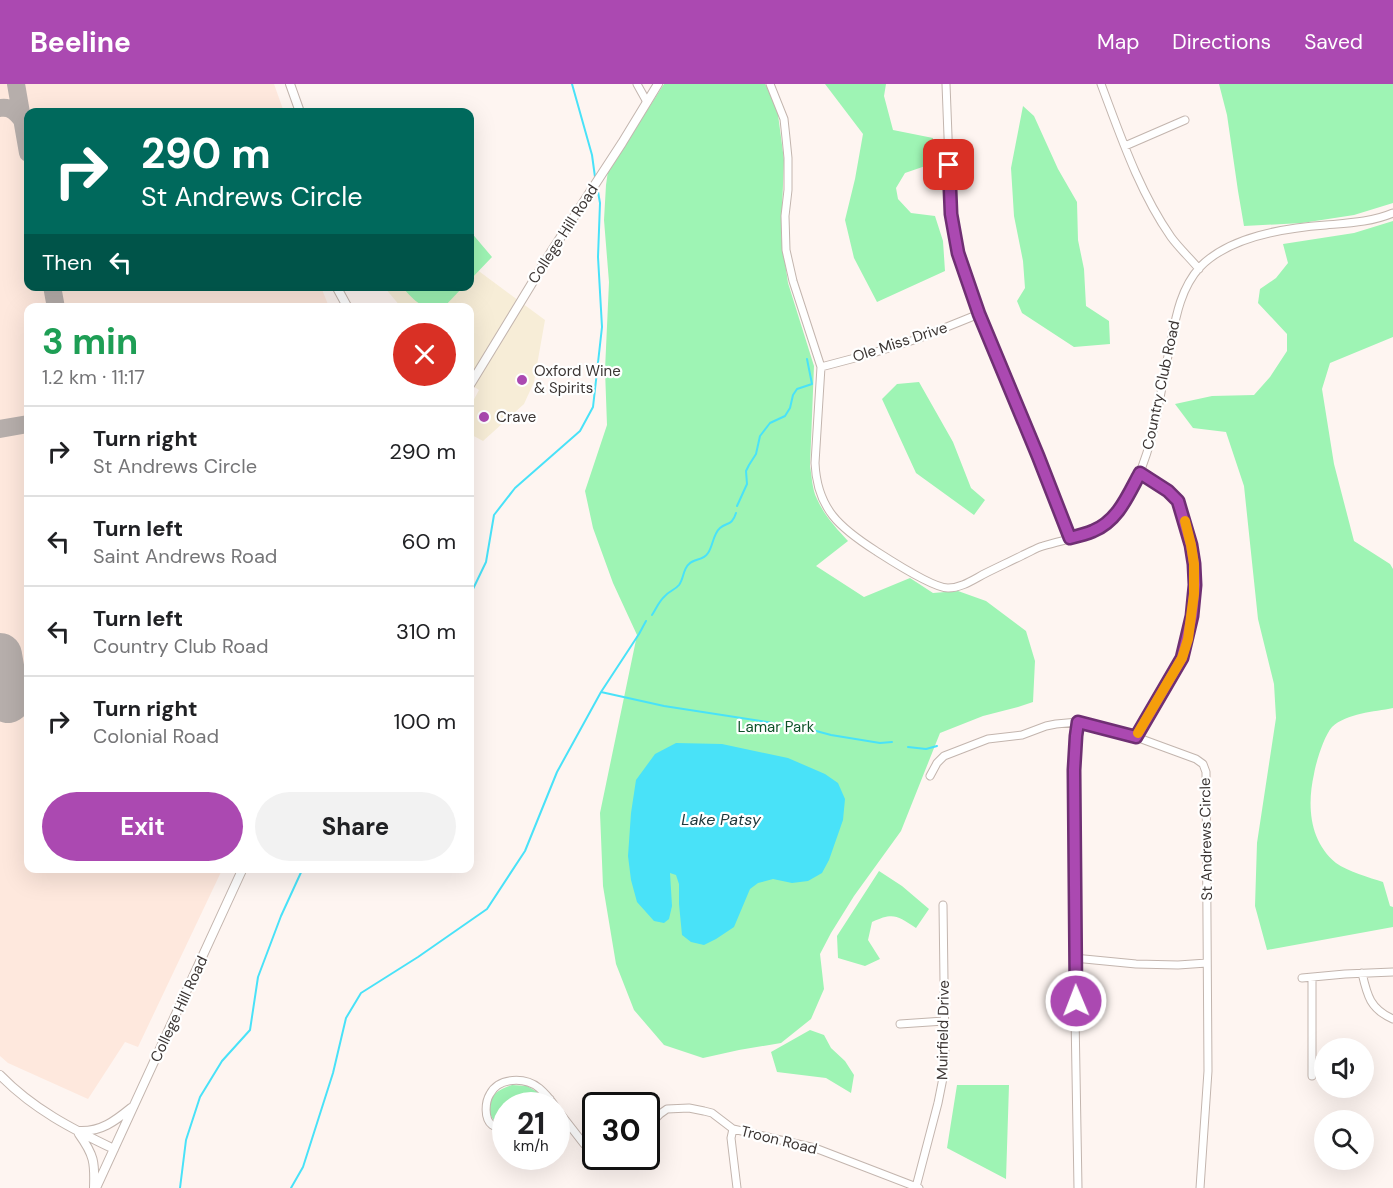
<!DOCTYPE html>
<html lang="en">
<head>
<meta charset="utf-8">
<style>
	body { margin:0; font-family:"DM Sans",sans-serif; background:#f2f2f2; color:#202124; height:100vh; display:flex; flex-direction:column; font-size:22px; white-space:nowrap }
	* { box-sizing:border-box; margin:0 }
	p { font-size:20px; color:#757577 }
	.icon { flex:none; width:33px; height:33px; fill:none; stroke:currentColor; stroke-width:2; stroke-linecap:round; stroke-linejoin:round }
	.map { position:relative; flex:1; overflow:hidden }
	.panel { position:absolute; left:24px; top:219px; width:450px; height:570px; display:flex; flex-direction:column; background:#fff; border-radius:12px; box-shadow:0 6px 24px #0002 }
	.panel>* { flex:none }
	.hud { position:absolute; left:24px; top:24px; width:450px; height:183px; border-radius:12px; box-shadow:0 6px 24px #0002; background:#00695c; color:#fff; overflow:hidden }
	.controls { position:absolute; left:1314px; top:954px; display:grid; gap:12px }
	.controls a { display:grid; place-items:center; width:60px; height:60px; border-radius:50%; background:#fff; box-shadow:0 6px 24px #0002; font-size:30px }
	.speed { position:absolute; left:492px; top:1008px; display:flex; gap:12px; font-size:30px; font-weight:700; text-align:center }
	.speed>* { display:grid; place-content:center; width:78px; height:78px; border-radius:50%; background:#fff; box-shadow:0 6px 24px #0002; line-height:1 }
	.speed small { font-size:15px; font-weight:400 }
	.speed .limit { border:3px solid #111; border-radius:9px; background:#fff; color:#111 }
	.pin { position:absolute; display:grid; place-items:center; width:51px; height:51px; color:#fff; margin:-26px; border-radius:12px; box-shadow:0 3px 9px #0006 }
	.me { position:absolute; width:66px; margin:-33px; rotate:359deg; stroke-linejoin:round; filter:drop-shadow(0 0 4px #0008) }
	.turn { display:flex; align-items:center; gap:21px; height:126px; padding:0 18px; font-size:27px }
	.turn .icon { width:78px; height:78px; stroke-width:2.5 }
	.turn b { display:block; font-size:42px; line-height:51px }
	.then { display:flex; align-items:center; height:57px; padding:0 18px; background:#0003; gap:12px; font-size:22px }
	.round { display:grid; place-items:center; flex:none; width:63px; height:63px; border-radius:32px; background:#f2f2f2 }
	.overview { display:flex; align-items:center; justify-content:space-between; height:102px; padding:0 18px }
	h1 { font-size:36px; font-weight:700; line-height:45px; color:#1e9e55 }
	.button { display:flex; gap:12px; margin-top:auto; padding:12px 18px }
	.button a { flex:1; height:69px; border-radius:36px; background:#ab49b1; color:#fff; font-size:24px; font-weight:700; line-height:69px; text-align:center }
	.button a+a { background:#f2f2f2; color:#202124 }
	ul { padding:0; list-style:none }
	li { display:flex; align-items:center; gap:18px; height:90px; padding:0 18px; border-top:2px solid #e0e0e0 }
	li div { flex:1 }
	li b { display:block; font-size:22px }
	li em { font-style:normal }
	header { display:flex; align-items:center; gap:36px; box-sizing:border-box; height:84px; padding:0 30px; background:#ab49b1; color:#fff }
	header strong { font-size:28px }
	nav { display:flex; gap:33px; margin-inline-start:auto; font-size:21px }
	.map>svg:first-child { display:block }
	.commercial { fill:#f7edd7 }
	.built { fill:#fee8dd }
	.green { fill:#9ef4b4 }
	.water { fill:#49e2f8 }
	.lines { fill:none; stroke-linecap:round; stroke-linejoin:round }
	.stream { stroke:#49e2f8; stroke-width:2 }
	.taxiway { stroke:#b6aeab; stroke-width:18 }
	.runway { stroke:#b6aeab; stroke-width:44 }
	.minor-casing { stroke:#c3b5ae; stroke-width:9 }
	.tertiary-casing { stroke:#c3b5ae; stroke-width:10 }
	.minor { stroke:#fff; stroke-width:7 }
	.tertiary { stroke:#fff; stroke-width:8 }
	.route-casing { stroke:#6f2f73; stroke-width:15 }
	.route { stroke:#ab49b1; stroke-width:10 }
	.slow { stroke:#f59e0b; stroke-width:10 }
	.poi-dot { fill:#ab49b1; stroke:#fff; stroke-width:2 }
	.labels { text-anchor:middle; stroke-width:4.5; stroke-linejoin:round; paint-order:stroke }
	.street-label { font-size:15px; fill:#3c3634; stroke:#fff }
	.poi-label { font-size:15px; fill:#3c3634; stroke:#fff; text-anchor:start }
	.park-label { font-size:15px; fill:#0e5229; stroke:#fff }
	.water-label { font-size:16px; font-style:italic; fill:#20393d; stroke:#fff }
</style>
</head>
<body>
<header>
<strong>Beeline</strong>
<nav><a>Map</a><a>Directions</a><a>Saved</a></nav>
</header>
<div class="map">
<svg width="1393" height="1104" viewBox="0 0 1393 1104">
	<rect width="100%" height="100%" fill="#fef5f1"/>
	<path class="commercial" d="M476,185l69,51 -11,62 -10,22 -41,37 -13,-7v-27l9,-17 -9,-6v-76h-32l21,-21 11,-1v-10z
		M384,203h22l28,20h-33z"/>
	<path class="built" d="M0,0h274l10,28h-256v174l293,1 8,20 -301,1v560h187l6,4 -83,175 -13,-5 -37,57 -80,-36 -8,-7z"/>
	<path class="green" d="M664,0h101l12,23 7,53 -3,74 7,49 26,83 -4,100c2,11 2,23 7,33 7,16 19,29 31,42l-32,25 48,31 46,-19 23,15 25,-2 28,10 40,30 9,30 -2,41 -15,5 -35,9 -43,17 -39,98 -47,65 -23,37 -11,21 4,35 -13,30 -30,24 -42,7 -36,8 -39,-13 -30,-35 -18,-46 -13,-78 -3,-73 37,-178 -24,-52 -20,-55 -8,-37 22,-66 -2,-55 4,-88 -5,-62 2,-35 2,-14z
		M825,0h61l-2,12 9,34 40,8 1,25 -29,10 -9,15 2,11 13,14 24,3 8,25 2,30 -68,31 -23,-44 -9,-38 10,-41 8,-45z
		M1219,0h174v119l-39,12 -52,8 -58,3 -6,-35 -11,-76z
		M1023,22l11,10 24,53 19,33 1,38 6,29 2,37 23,15 1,23 -36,3 -52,-34 -5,-12 8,-13 -2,-27 -9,-45 -3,-48z
		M1393,137v116l-63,26 -8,26 12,75 20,77 36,23 3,5v139c-19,4 -46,5 -61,19 -8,9 -16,35 -18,47 -7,31 -5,67 22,89 11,8 34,15 47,19l7,24 3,1v20l-126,23 -12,-44 2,-63 19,-125 -2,-34 -16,-65 -14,-133 -18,-54 -33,-4 -18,-24 37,-8 42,-1 16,-18 17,-26v-17l-29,-31 2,-14 16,-11 12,-15 -5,-19 71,-11z
		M470,147l22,26 -22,23z
		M402,203h61l-20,21c-23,0 -26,-5 -41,-21z
		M919,298l34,60 18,46 14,12 -11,15 -58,-42 -34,-74 15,-15z
		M879,787l23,15 27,23 -13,19c-19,-12 -22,-16 -44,-6l-4,18 12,19 -15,7 -27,-8 -1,-22z
		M810,946l14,5 7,13 14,13 9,14 -3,18 -25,-15 -49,-6 -6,-20z
		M512,1001l15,1 14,8v5l-9,6 -26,1 -1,17h-8c-10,-7 -10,-23 0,-31 4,-3 10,-5 15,-7z
		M957,1001h52l-3,94 -59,-31z"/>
	<path class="water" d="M676,659l46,1 66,14 37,16 13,9 7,16 -2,21 -14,40 -7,13 -14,8 -16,2 -19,-4 -15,4 -8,6 -16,38 -18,12 -12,6 -13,-3 -9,-7 -3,-31v-20l-3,-9 -6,-2 2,33 -3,13 -5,4 -10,-2 -17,-19 -6,-22 -3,-24 3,-43 5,-33 19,-26z"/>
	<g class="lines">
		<path class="stream" d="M572,0l20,71 3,22
			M737,422l10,-22 -1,-13 3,-6 7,-11 4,-18 10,-13 15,-7 5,-8 3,-13 4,-6 15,-5 -5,-25
			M470,509l3,-4 13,-27 8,-47 21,-27 65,-57 13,-24 9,-80 -4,-70 2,-54 -3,-17
			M652,531c4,-6 7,-14 13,-19 4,-5 10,-6 14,-11 5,-7 4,-16 10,-21 6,-6 14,-3 19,-11 5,-7 5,-19 12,-25 7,-6 12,-2 16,-15
			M601,608l63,14 141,22 26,7 49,8 12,-1
			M908,663l18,2 11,-3
			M180,1104l6,-48 14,-43 22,-36 28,-31 8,-53 23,-61 22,-48
			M291,1104l12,-21 30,-94 13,-55 15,-25 57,-36 69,-48 38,-58 32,-79 44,-80 38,-58 7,-13"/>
		<path class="taxiway" d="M16,0l12,69
			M0,24c11,-2 17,5 23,13
			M52,202l4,22
			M0,345l28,-5
			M5,596l16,8 7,1"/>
		<path class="runway" d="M0,571l8,46"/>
		<defs>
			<path id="minor" d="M637,0l10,18
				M770,0l14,35 2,19 2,20v32l-3,26 1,34 7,31 28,86 -6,96c2,46 25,65 61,88 14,9 57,37 72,37 14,0 26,-9 38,-15 12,-6 25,-12 37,-18 7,-3 13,-7 20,-9 22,-7 50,-10 68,-25 9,-8 15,-20 20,-30 23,-42 28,-93 38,-140 6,-29 10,-61 31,-84 30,-31 85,-39 126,-42 23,-2 46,-3 67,-12
				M946,0l5,130 7,39 21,61 59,142 32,82
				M1101,0c20,53 38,107 70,153 8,11 19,21 28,32
				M1125,62l60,-26
				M821,283l49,-13 47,-15 62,-25
				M1136,653l46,-79 10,-42 3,-31 -1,-21 -3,-19 -13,-44 -10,-10 -28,-18
				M930,692l7,-13 7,-7 44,-17 34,-4 24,-9 10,-2 22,-2
				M1074,874l62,6 42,1 29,-2
				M1362,889c5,22 8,36 31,46
				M1302,894l43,-4 48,-2
				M1312,894v98
				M900,940l44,-3
				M539,1022l11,-7
				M556,1024l28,36 12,6
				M506,1043c-5,0 -10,1 -14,-2 -8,-6 -7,-23 -2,-31 9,-17 35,-17 49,-6 6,5 11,11 16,18
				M646,1044l14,-14 7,-5 22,-1 15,3 8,2 21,16 82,19 104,40
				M733,1045l-2,9 6,50
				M916,1103l22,-84 5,-25 2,-22 -2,-151
				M1078,1104l-4,-230v-188l2,-33 2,-15 58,15 60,22 7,5 3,8 2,299 -8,117"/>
			<path id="tertiary" d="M290,0l10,28
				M336,202l12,22
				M470,301l81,-133 71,-109 36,-59
				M0,991c33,34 72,54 114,74
				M79,1047c22,1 36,-10 52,-23
				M79,1050c15,21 16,28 15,54
				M96,1104l147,-320"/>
		</defs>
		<use href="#minor" class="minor-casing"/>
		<use href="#tertiary" class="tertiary-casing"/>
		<use href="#minor" class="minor"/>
		<use href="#tertiary" class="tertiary"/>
	</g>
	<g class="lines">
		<defs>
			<path id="route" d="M949,81l2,49 7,39 21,61 59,142 32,82c8,-2 16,-4 23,-7 25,-10 35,-36 47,-58l28,18 10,10 13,44 3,19 1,21 -3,31 -10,42 -46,79 -58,-15 -2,14 -2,34 2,231"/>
		</defs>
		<use href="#route" class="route-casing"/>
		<use href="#route" class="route"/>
		<path class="slow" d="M1138,649l44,-75 6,-19 6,-45v-30l-3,-19 -6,-24"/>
	</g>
	<g class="poi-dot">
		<circle cx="522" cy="296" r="6"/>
		<circle cx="484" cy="333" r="6"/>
	</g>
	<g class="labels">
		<g class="street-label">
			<text transform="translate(563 150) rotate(-57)" y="5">College Hill Road</text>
			<text transform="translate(900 258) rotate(-18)" y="5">Ole Miss Drive</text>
			<text transform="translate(1161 301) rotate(-78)" y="5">Country Club Road</text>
			<text transform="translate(1206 755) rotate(-91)" y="5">St Andrews Circle</text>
			<text transform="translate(179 925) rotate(-65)" y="5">College Hill Road</text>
			<text transform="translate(943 946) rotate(-89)" y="5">Muirfield Drive</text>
			<text transform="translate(779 1056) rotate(14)" y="5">Troon Road</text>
		</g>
		<g class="poi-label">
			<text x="534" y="292">Oxford Wine<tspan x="534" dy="17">&amp; Spirits</tspan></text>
			<text x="496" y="338">Crave</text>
		</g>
		<g class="park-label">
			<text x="776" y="648">Lamar Park</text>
		</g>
		<g class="water-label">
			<text x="721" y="741">Lake Patsy</text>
		</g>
	</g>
</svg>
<div class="controls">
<a><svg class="icon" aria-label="sound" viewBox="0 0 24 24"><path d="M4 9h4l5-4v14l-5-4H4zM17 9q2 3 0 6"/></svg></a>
<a><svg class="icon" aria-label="search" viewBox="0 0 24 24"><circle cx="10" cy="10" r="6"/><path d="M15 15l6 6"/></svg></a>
</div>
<div class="speed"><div>21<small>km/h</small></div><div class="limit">30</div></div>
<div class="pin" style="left:949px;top:81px;background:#d93025"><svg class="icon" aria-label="arrive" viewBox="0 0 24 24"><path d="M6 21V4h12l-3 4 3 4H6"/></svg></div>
<svg class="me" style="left:1076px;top:917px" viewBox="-20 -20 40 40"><circle r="17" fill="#ab49b1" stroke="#fff" stroke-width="3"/><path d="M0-11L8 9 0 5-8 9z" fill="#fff"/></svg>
<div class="hud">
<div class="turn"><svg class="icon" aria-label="right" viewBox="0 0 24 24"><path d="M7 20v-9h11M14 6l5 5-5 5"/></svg><div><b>290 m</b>St Andrews Circle</div></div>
<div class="then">Then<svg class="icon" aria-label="left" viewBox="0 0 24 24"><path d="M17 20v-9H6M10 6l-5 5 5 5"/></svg></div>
</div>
<section class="panel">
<div class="overview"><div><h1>3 min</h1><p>1.2 km · 11:17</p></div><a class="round" style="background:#d93025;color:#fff"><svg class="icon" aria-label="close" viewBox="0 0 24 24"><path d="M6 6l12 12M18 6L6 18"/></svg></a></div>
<ul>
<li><svg class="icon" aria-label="right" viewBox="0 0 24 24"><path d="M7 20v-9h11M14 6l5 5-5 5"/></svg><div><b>Turn right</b><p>St Andrews Circle</p></div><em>290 m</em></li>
<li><svg class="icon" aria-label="left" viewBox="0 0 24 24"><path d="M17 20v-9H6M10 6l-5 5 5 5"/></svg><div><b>Turn left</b><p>Saint Andrews Road</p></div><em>60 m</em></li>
<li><svg class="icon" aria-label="left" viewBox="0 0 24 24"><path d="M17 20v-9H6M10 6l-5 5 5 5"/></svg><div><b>Turn left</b><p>Country Club Road</p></div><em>310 m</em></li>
<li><svg class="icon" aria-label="right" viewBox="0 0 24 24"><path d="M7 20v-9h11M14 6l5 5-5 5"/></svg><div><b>Turn right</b><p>Colonial Road</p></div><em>100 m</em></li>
</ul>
<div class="button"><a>Exit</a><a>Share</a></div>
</section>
</div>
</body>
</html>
